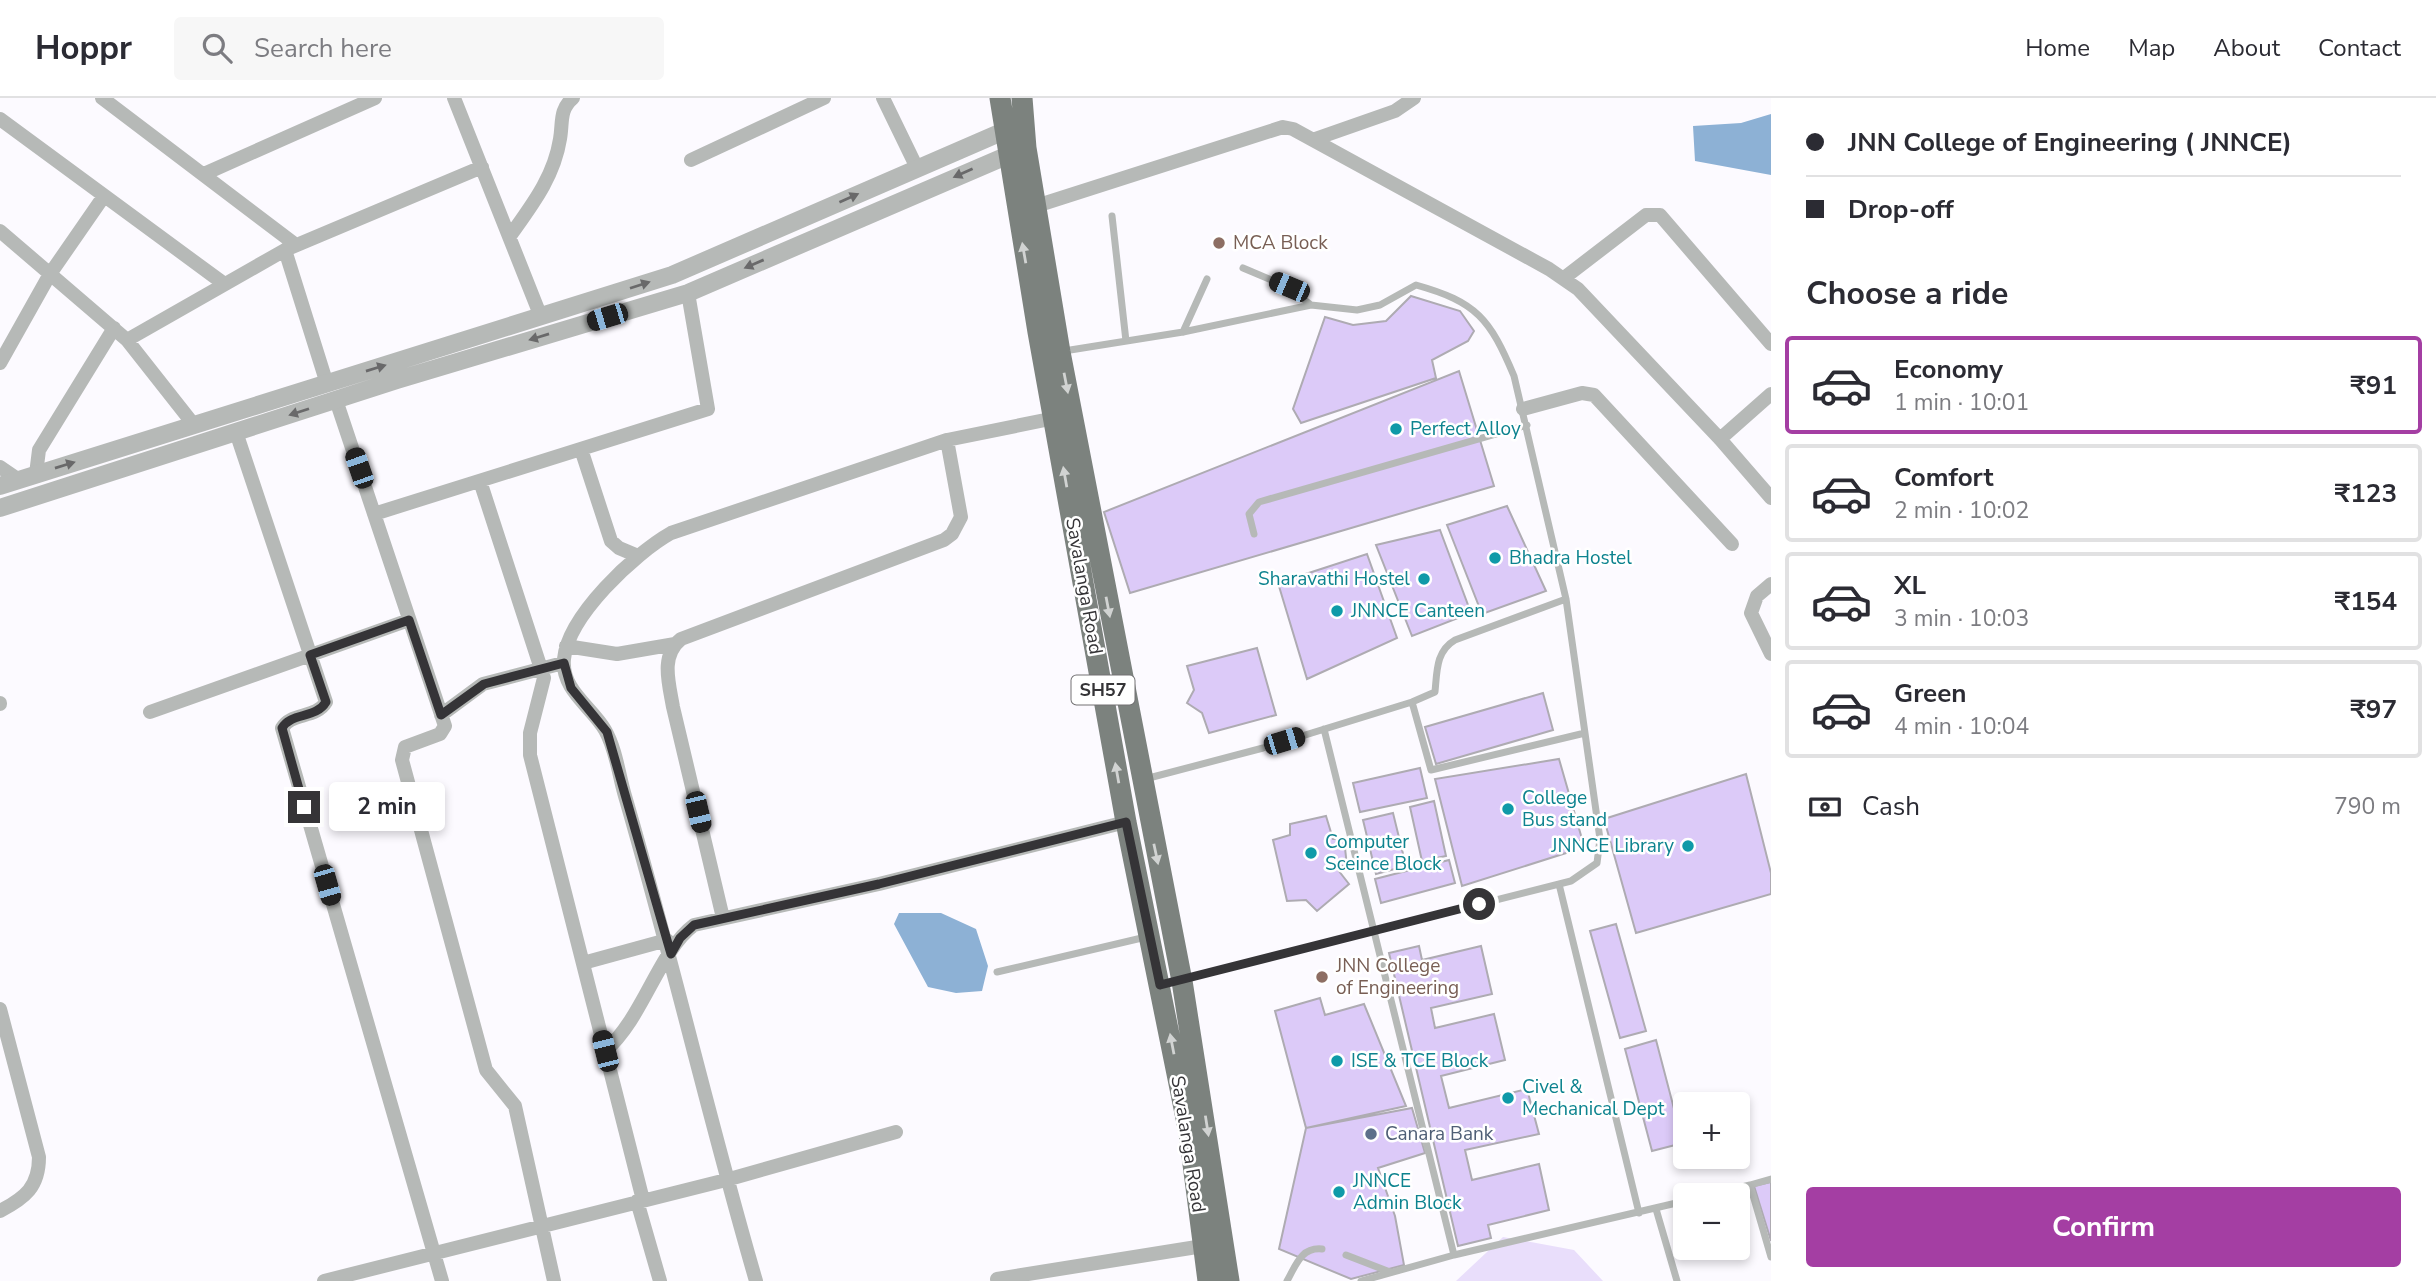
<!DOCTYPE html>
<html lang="en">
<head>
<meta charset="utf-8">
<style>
  :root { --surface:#fff; --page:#f7f7f7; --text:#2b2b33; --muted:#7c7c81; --line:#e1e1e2; --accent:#a43ea3 }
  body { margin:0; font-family:"Nunito Sans",sans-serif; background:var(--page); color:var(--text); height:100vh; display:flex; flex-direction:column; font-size:26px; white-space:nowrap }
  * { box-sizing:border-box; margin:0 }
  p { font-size:23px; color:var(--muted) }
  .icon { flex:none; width:38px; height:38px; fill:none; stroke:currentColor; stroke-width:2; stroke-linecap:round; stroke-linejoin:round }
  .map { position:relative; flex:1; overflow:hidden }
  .drawer { display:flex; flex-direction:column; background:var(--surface); width:665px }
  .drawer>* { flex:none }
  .hud { display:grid; align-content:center; height:154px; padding:0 35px; background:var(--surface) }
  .fabs { position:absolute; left:1673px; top:994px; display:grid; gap:14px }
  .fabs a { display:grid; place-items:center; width:77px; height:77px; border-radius:7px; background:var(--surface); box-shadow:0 4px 10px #0003; font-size:35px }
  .end { position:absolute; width:32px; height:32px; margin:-16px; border:9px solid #353437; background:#fff; box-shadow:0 0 0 4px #fff }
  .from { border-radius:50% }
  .bubble { position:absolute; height:49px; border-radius:7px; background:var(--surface); box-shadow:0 4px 10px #0003; font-size:23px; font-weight:700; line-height:49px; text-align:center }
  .car { position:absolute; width:21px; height:42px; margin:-21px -10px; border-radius:9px; box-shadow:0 0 5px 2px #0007; background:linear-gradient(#222 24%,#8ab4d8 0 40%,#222 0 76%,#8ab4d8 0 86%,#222 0) }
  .hud b { display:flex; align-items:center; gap:24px; height:66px; font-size:26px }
  .hud b+b { border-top:2px solid var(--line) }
  .hud i { width:18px; height:18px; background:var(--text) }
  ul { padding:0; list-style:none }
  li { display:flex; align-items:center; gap:21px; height:98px; margin:0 14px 10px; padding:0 21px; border:4px solid var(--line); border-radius:7px }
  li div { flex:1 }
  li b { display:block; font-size:26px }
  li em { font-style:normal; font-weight:700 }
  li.selected { border-color:var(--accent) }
  li>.icon { width:63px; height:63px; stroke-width:1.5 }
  h2 { padding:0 35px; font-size:32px; line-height:84px }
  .pay { display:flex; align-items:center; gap:18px; height:77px; padding:0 35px; font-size:26px }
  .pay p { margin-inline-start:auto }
  .button { display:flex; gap:14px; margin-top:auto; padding:14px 35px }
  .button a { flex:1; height:80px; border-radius:7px; background:var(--accent); color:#fff; font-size:28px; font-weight:700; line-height:80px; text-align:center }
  header { display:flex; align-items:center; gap:42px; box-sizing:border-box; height:98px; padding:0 35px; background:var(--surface); border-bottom:2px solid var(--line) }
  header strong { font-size:33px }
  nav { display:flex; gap:38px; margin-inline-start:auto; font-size:24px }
  .search { width:490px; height:63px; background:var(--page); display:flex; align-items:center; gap:18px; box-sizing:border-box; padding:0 24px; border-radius:7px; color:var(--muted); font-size:26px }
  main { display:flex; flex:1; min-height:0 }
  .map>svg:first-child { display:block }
  .green { fill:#e9defb }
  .water { fill:#8db1d5 }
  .building { fill:#dccaf8; stroke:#aeabb2; stroke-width:2 }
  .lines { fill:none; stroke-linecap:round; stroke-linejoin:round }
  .service { stroke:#b6b9b7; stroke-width:7 }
  .minor { stroke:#b6b9b7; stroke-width:14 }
  .tertiary { stroke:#b6b9b7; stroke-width:18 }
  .primary { stroke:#7c827e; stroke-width:21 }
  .oneway { fill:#69696a }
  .oneway2 { fill:#d1d3d2 }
  .route { stroke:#353437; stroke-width:9 }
  .education-dot { fill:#8d6e63; stroke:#fff; stroke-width:2.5 }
  .culture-dot { fill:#0f9aa8; stroke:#fff; stroke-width:2.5 }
  .service-dot { fill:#5c6f8a; stroke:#fff; stroke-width:2.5 }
  .labels { text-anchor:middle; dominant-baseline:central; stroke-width:5; stroke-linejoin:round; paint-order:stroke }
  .shield { fill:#fff; stroke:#727173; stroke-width:2 }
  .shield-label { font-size:18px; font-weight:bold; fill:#353437 }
  .education-label { font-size:19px; fill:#785e54; stroke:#fff; text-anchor:start }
  .culture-label { font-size:19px; fill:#0d838f; stroke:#fff; text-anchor:start }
  .street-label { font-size:19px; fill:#353437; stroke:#fff }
  .service-label { font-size:19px; fill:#4e5e75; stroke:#fff; text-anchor:start }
</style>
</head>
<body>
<header>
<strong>Hoppr</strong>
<div class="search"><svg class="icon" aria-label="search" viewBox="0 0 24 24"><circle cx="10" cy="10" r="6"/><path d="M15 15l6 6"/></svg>Search here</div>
<nav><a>Home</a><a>Map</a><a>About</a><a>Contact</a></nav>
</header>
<main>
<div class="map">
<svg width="1771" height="1183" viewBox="0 0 1771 1183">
  <rect width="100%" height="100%" fill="#fcfaff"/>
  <path class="green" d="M 1503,1139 L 1574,1152 L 1603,1183 L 1456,1183 Z"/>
  <path class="water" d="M 1771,16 L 1771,77 L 1695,63 L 1693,28 L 1741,25 Z
    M 899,815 L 941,815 L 976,831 L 988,868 L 982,893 L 956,895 L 928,889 L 894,826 Z"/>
  <path class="building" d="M 1411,198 L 1460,213 L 1474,233 L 1468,243 L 1432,262 L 1436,280 L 1301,325 L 1293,311 L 1325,219 L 1353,227 L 1386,223 Z
    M 1459,273 L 1494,388 L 1130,495 L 1104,414 Z
    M 1507,408 L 1546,493 L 1482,516 L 1447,427 Z
    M 1440,432 L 1471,515 L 1412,538 L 1376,447 Z
    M 1367,456 L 1397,540 L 1307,581 L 1278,485 Z
    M 1257,550 L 1276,617 L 1209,635 L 1202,615 L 1187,605 L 1194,592 L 1187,568 Z
    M 1543,595 L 1553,632 L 1436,666 L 1425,629 Z
    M 1559,661 L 1582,741 L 1566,755 L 1462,788 L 1435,681 Z
    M 1420,670 L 1427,700 L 1360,714 L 1353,685 Z
    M 1746,676 L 1771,775 L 1771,796 L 1636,835 L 1604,721 Z
    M 1434,703 L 1446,758 L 1422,763 L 1410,709 Z
    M 1393,715 L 1406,768 L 1376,776 L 1363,722 Z
    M 1326,718 L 1333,741 L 1344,741 L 1347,768 L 1335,768 L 1349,786 L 1317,813 L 1306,802 L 1287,803 L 1273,742 L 1290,737 L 1290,726 Z
    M 1449,762 L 1455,785 L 1381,805 L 1375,781 Z
    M 1616,826 L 1646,933 L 1620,940 L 1590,833 Z
    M 1419,848 L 1422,862 L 1481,848 L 1492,896 L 1431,910 L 1435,930 L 1494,916 L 1505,962 L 1441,978 L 1449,1010 L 1527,991 L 1539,1036 L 1465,1052 L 1472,1082 L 1539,1066 L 1549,1112 L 1488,1127 L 1491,1140 L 1458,1148 L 1389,855 Z
    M 1320,900 L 1325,917 L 1364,906 L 1406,1008 L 1306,1030 L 1275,913 Z
    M 1656,942 L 1683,1045 L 1652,1053 L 1625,951 Z
    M 1412,1010 L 1425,1055 L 1378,1070 L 1395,1118 L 1404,1167 L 1351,1181 L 1279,1151 L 1306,1030 Z
    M 1771,1084 L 1771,1143 L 1754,1088 Z"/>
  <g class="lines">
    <path class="service" d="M 1112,118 L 1126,243
      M 1243,170 L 1288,189 L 1311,207
      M 1183,234 L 1207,181
      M 1064,253 L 1183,234 L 1311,207 L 1357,212 L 1380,207 L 1416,187 C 1477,204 1490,221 1514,278 L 1566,501
      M 1254,436 L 1249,416 L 1259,404 L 1527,327
      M 1412,604 L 1431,672 L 1585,635
      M 1324,631 L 1454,1157 L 1361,1183
      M 1145,681 L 1263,650 L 1412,604 L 1435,594 C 1437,573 1436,553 1455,542 L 1566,501 L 1600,741 L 1597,765 L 1571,783 L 1160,887
      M 1559,786 L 1639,1115
      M 997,874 L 1146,839
      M 1750,1087 L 1771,1081
      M 1709,1097 L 1750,1087 L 1771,1159
      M 1656,1111 L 1677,1183
      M 1346,1157 L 1390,1174
      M 1454,1157 L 1685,1103
      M 1287,1183 C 1296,1167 1301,1149 1322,1151"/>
    <path class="minor" d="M 102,0 L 296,147
      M 454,0 L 541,219
      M 883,0 L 917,70
      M 0,21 L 223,185
      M 1315,41 L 1395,13 L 1414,0
      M 691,62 L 824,0
      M 204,76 L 375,0
      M 1036,108 L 1283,29 L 1293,31 L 1549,171 L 1578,191 L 1720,341 L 1771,400
      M 0,133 L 127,242 L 194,327
      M 510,138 C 532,107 554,79 560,41 C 563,24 559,12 573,0
      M 285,152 L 327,286
      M 1564,180 L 1646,117 L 1660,117 L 1771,246
      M 127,242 L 285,152 L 482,69
      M 0,265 L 50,176 L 104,98
      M 336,302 L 445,628 L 440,636 L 405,649 L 402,662 L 486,972 L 515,1008 L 554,1183
      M 1523,311 L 1582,295 L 1594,297 L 1732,446
      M 236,334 L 326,604 C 316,621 291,614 282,630 L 442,1183
      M 1720,341 L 1771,296
      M 581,351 L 611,443 L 619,450 L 638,458
      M 0,369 L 19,382
      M 36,376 L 39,352 L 114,230
      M 480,383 L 544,580 L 530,635 L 530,657 L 643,1102
      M 374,416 L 708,311 L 688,195
      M 1771,486 L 1757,498 L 1751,515 L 1771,556
      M 566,548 L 617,556 L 675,546
      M 0,605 L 0,606
      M 150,614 L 409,522
      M 441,617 L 483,586 L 563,565
      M 723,820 L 673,609 C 669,585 660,558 681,541 L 944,442 L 952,436 L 961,419 L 947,342
      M 583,865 L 667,842
      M 0,911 L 39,1059 C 39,1089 25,1100 0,1113
      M 605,953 C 644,919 658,854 694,827 L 879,786 L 1126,724
      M 637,1103 L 660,1183
      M 997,1181 L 1203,1148
      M 324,1183 L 726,1082 L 896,1034
      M 756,1183 C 709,1022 672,859 625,698 C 619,678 616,651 605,632 C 592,609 561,592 564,561 C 568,518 634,456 671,435 L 947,342 L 1055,320"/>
    <path class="tertiary" d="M 0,388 L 672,177 L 1018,27
      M 0,410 L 397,282 L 688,195 L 1020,52"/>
    <path class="primary" d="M 1000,0 L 1038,234 L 1126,724 L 1189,1035 L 1208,1183
      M 1022,0 L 1026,50 L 1060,254 L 1182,883 L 1229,1183"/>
  </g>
  <defs><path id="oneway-solid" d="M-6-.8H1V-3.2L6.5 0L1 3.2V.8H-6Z" transform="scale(1.75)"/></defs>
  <g class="oneway">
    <use href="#oneway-solid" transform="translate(963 75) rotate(156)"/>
    <use href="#oneway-solid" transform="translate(849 100) rotate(-24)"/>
    <use href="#oneway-solid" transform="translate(754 166) rotate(157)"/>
    <use href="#oneway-solid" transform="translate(640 187) rotate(-18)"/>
    <use href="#oneway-solid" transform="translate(539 239) rotate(163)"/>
    <use href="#oneway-solid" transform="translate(376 270) rotate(-17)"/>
    <use href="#oneway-solid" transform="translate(299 314) rotate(162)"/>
    <use href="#oneway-solid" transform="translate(65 367) rotate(-17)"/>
  </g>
  <g class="oneway2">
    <use href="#oneway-solid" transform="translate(1024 155) rotate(-100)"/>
    <use href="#oneway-solid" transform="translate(1066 285) rotate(79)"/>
    <use href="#oneway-solid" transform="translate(1065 379) rotate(-100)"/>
    <use href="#oneway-solid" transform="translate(1108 509) rotate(79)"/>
    <use href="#oneway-solid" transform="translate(1117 675) rotate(-100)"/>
    <use href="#oneway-solid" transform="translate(1156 756) rotate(78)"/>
    <use href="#oneway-solid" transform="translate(1172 946) rotate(-101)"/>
    <use href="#oneway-solid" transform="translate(1207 1028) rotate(81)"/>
  </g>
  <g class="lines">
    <path class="route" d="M 304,709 L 282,630 C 291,614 316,621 326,604 L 310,557 L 409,522 L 441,617 L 484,586 L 564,565 L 571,590 L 607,634 L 671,856 L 680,840 L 694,827 L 879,786 L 1126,724 L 1160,887 L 1479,806"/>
  </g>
  <g class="education-dot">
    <circle cx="1219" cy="145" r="7"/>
    <circle cx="1322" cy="879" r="7"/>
  </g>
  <g class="culture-dot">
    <circle cx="1396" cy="331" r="7"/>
    <circle cx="1495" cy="460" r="7"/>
    <circle cx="1424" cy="481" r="7"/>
    <circle cx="1337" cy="513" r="7"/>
    <circle cx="1508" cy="711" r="7"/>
    <circle cx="1688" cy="748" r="7"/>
    <circle cx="1311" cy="755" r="7"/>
    <circle cx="1337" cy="963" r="7"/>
    <circle cx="1508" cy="1000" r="7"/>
    <circle cx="1339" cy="1094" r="7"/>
  </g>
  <circle class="service-dot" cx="1371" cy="1036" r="7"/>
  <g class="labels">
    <rect class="shield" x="1071.5" y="577.5" width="63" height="29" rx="5"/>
    <g class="shield-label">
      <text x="1103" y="592">SH57</text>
    </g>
    <g class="education-label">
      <text x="1233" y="145">MCA Block</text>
      <text x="1336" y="868">JNN College<tspan x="1336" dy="22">of Engineering</tspan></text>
    </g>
    <g class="culture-label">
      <text x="1410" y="331">Perfect Alloy</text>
      <text x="1509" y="460">Bhadra Hostel</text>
      <text x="1410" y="481" text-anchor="end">Sharavathi Hostel</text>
      <text x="1351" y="513">JNNCE Canteen</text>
      <text x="1522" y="700">College<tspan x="1522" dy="22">Bus stand</tspan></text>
      <text x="1325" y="744">Computer<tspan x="1325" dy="22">Sceince Block</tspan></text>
      <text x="1674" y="748" text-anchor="end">JNNCE Library</text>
      <text x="1351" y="963">ISE &amp; TCE Block</text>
      <text x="1522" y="989">Civel &amp;<tspan x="1522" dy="22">Mechanical Dept</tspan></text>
      <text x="1353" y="1083">JNNCE<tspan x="1353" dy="22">Admin Block</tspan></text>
    </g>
    <g class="street-label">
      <text transform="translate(1084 488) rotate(80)">Savalanga Road</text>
      <text transform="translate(1188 1046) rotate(81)">Savalanga Road</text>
    </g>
    <g class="service-label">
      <text x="1385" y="1036">Canara Bank</text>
    </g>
  </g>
</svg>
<div class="fabs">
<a>+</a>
<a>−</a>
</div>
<i class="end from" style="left:1479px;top:806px"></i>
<i class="end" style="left:304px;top:709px"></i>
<div class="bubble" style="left:329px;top:684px;width:116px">2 min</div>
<i class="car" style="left:1289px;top:189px;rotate:293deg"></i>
<i class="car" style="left:607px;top:219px;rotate:253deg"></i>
<i class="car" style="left:359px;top:370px;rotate:341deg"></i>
<i class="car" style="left:1284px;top:643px;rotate:73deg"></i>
<i class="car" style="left:698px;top:714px;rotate:167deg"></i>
<i class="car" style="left:327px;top:787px;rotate:164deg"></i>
<i class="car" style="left:605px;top:953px;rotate:346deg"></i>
</div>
<section class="drawer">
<div class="hud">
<b><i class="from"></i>JNN College of Engineering ( JNNCE)</b>
<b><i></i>Drop-off</b>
</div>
<h2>Choose a ride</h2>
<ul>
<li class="selected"><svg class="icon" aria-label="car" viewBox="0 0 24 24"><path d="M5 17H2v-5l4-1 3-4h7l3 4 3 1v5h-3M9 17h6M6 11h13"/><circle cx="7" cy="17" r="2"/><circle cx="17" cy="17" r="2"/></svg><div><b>Economy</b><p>1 min · 10:01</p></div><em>₹91</em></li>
<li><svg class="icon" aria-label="car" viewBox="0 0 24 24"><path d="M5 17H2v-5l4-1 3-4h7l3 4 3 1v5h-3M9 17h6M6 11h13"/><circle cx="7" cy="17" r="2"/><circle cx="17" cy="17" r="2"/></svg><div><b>Comfort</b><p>2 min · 10:02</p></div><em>₹123</em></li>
<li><svg class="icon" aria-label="car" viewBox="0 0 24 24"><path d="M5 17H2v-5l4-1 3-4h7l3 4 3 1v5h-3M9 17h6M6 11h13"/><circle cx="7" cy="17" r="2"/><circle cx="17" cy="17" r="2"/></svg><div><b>XL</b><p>3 min · 10:03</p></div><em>₹154</em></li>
<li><svg class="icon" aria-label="car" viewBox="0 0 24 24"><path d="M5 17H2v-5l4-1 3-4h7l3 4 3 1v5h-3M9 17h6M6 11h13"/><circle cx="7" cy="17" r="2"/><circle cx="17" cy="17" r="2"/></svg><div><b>Green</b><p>4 min · 10:04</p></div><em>₹97</em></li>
</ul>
<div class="pay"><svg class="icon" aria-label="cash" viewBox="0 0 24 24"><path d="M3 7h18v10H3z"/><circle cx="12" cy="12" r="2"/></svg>Cash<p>790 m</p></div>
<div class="button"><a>Confirm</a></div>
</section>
</main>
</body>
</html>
